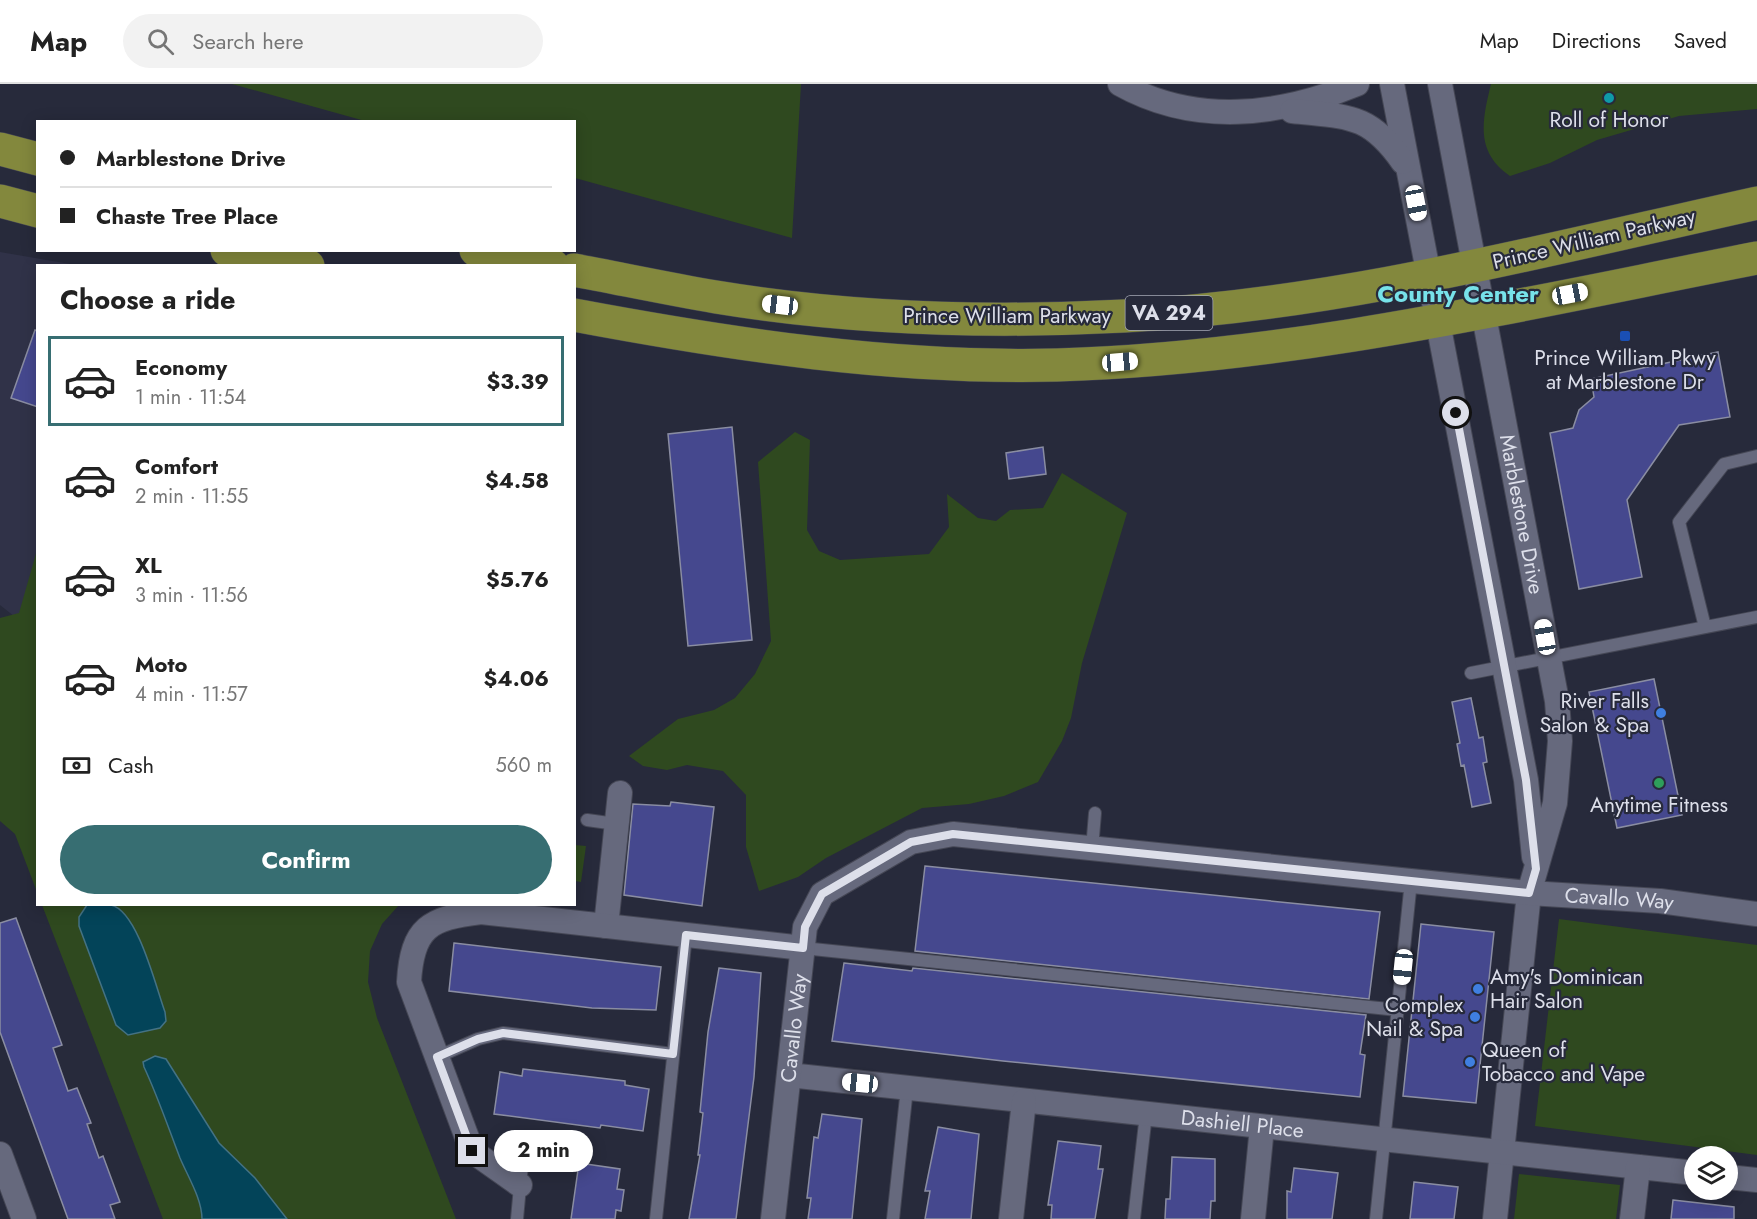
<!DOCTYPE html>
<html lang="en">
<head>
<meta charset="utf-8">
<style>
  :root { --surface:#fff; --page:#f2f2f2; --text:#222; --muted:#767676; --line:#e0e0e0; --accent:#376e72 }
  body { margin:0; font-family:Jost,sans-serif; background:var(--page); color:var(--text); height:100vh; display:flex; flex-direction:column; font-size:22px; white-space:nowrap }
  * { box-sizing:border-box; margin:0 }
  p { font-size:20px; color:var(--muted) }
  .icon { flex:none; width:33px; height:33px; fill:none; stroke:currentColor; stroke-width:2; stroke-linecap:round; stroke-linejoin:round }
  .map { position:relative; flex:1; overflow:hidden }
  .details { position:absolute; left:36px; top:180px; width:540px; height:642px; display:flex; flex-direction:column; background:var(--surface); border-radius:0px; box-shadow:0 3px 15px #0003 }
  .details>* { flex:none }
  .banner { position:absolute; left:36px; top:36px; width:540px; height:132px; border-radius:0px; box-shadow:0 3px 15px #0003; display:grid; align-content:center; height:132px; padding:0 24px; background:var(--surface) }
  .controls { position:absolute; left:1684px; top:1062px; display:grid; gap:12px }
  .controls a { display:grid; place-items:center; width:54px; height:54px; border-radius:50%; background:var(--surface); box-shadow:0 3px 15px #0003; font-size:30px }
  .end { position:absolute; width:27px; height:27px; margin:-14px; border:8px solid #dddfea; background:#111; box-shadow:0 0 0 3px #111 }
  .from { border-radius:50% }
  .bubble { position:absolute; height:42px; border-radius:21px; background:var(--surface); box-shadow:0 3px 15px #0003; font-size:20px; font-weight:700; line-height:42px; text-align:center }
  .car { position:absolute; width:18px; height:36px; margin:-18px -9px; border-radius:8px; box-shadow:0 0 4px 2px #0007; background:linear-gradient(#fff 24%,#345 0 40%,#fff 0 76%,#345 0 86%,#fff 0) }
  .banner b { display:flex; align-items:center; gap:21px; height:57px; font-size:22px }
  .banner b+b { border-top:2px solid var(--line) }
  .banner i { width:15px; height:15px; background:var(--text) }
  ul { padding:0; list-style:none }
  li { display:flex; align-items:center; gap:18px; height:90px; margin:0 12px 9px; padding:0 12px; border:3px solid transparent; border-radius:0px }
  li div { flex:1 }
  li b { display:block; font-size:22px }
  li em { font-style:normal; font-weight:700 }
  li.current { border-color:var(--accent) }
  li>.icon { width:54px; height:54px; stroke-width:1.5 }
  h2 { padding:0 24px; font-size:27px; line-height:72px }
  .pay { display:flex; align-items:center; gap:15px; height:66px; padding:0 24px; font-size:22px }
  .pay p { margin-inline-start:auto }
  .action { display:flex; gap:12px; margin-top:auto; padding:12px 24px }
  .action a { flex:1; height:69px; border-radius:36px; background:var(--accent); color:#fff; font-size:24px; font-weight:700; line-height:69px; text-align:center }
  header { display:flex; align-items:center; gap:36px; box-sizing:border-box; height:84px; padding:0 30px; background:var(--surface); border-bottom:2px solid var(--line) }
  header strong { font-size:28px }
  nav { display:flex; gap:33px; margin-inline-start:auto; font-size:21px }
  .search { width:420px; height:54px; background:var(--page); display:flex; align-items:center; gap:15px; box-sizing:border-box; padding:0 21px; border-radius:33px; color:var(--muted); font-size:22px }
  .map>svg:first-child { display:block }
  .built { fill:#303248 }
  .green { fill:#2f491f }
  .water { fill:#034459; stroke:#447284; stroke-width:1.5 }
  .building { fill:#45488e; stroke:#8a8da2; stroke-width:1.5 }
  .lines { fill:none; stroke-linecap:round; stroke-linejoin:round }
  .service-casing { stroke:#454755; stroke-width:14 }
  .minor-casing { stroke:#454755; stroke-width:26 }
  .trunk-casing { stroke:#454755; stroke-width:34 }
  .service { stroke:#66697d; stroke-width:12 }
  .minor { stroke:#66697d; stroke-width:24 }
  .trunk { stroke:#83883d; stroke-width:33 }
  .route { stroke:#dddfea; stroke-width:8 }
  .culture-dot { fill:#0f9aa8; stroke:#272a3b; stroke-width:2 }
  .transit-dot { fill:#1a4fb4; stroke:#272a3b; stroke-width:2 }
  .shop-dot { fill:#3f7fe0; stroke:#272a3b; stroke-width:2 }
  .leisure-dot { fill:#2e9e5b; stroke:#272a3b; stroke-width:2 }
  .labels { text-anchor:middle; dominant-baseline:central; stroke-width:4.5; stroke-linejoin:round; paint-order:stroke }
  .shield { fill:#272a3b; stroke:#a6a9b6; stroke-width:1.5 }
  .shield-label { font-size:20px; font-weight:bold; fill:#dddfea }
  .poi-label { font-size:21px; fill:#dddfea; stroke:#272a3b }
  .street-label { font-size:21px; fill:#dddfea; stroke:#272a3b }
  .quarter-label { font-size:24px; font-weight:bold; fill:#77e2ea; stroke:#272a3b }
</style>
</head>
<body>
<header>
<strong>Map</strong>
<div class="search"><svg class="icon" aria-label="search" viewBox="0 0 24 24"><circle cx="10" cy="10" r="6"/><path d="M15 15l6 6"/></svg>Search here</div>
<nav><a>Map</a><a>Directions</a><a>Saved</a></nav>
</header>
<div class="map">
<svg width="1757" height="1135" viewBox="0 0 1757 1135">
  <rect width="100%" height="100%" fill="#272a3b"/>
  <path class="built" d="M 0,168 L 76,181 L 38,182 L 38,502 L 24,540 L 0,521 Z"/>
  <path class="green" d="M 232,0 L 801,0 L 792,154 L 575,94 L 574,38 L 365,37 Z
    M 1491,0 L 1757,0 L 1757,25 L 1679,32 L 1597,56 L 1550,79 L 1510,92 C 1475,68 1482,37 1491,0 Z
    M 795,348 L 810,356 L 807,446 L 819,467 L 840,476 L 929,470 L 949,443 L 947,410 L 978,434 L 996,437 L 1010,426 L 1043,424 L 1062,389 L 1127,429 L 1082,579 L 1071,634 L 1062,657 L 1038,698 L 1004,712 L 969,720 L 922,724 L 826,774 L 798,793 L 759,807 L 746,763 L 746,711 L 723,687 L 687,681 L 667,686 L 643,682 L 629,672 L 678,635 L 714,626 L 735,614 L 755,590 L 771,557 L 758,378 Z
    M 37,466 L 38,808 L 37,808 L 15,750 L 0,737 L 0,534 L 19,529 Z
    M 575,761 L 586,762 L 581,798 L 575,797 Z
    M 42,821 L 399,821 L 382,840 L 370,867 L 368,898 L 377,934 L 456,1135 L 163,1135 Z
    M 1559,835 L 1757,861 L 1757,1071 L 1535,1042 Z
    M 1519,1090 L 1620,1101 L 1616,1135 L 1514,1135 Z"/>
  <path class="water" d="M 87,821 C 94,820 104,819 111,821 C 138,827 156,904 165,928 L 166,937 L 160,944 L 128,951 L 116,941 L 79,842 L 79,833 Z
    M 155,972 L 166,975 L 219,1059 L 255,1094 L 287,1135 L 202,1135 C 202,1115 188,1093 180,1074 C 168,1043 158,1013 144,983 L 143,978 Z"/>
  <path class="building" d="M 35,246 L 38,247 L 38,323 L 11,314 Z
    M 1718,268 L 1730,333 L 1679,341 L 1627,416 L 1642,493 L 1579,505 L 1550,349 L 1573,344 L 1579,326 L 1594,313 L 1591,295 Z
    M 732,343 L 752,556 L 688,562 L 668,350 Z
    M 1043,363 L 1046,390 L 1009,395 L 1006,369 Z
    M 1654,595 L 1682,731 L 1617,744 L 1589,608 Z
    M 1471,614 L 1479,654 L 1483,653 L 1487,678 L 1483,679 L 1491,719 L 1472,723 L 1464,681 L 1461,682 L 1457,660 L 1460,659 L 1452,618 Z
    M 671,718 L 714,723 L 702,822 L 624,811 L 633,720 L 670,722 Z
    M 925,782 L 1380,828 L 1369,915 L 915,867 Z
    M 16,834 L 62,961 L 53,964 L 68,1007 L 77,1004 L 91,1039 L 87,1040 L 99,1074 L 103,1072 L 120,1118 L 110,1121 L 115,1135 L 68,1135 L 0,948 L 0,839 Z
    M 1421,840 L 1494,848 L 1476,1019 L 1403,1012 Z
    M 454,859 L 661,883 L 656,926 L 592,924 L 449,907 Z
    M 844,879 L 912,887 L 913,884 L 1366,931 L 1360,970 L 1365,971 L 1360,1013 L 1003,977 L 832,957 Z
    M 719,884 L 761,889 L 754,993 L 736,1135 L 689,1135 L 700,1071 L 698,1071 L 703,1029 L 700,1028 L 708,948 Z
    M 523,985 L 625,997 L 625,1001 L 649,1005 L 643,1047 L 601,1041 L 600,1044 L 494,1030 L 500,988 L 522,992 Z
    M 822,1030 L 862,1035 L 852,1135 L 808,1135 L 811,1114 L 807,1114 L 814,1053 L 818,1054 Z
    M 938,1043 L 979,1050 L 971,1135 L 925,1135 L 930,1107 L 925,1107 Z
    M 1058,1057 L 1101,1062 L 1098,1085 L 1103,1085 L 1095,1135 L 1051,1135 L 1052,1121 L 1048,1121 Z
    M 1172,1073 L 1215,1075 L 1215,1117 L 1211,1117 L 1210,1135 L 1165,1135 L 1166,1115 L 1170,1115 Z
    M 579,1079 L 620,1085 L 617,1105 L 624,1106 L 621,1127 L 616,1126 L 615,1135 L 571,1135 Z
    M 1294,1084 L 1338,1089 L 1332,1135 L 1287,1135 L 1287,1107 L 1291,1108 Z
    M 1414,1098 L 1458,1103 L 1454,1135 L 1410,1135 Z
    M 1673,1116 L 1734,1123 L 1734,1135 L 1671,1135 Z"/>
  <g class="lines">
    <defs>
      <path id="service" d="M 1705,543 L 1679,438 L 1724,380 L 1757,372
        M 1471,589 L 1757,533
        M 587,736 L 616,740
        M 1092,765 L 1095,729
        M 803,864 L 1398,926
        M 437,973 L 478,955 L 503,949 L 673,970
        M 517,1135 L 524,1059
        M 656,1135 L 686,851
        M 893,1135 L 907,1004
        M 1134,1135 L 1146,1030
        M 1376,1135 L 1411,797"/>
      <g id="minor">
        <path d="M 1120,0 C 1195,42 1280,32 1357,0"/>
        <path d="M 1392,0 L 1526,696 L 1534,773"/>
        <path id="s1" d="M 1440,0 L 1557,617 L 1560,657 L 1555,719 L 1529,809 L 1495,1135"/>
        <path d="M 1292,27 C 1347,33 1369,29 1403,78"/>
        <path d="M 606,842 L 620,709"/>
        <path id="s2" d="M 789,991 L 1695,1089"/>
        <path d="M 0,1070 L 24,1135"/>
        <path d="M 1728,1093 L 1757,1096"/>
        <path d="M 520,1101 L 472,1067 L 409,898 C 412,843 430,834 481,828 L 803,864"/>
        <path id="s3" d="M 773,1135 L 805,843 L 822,810 L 911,758 L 953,750 L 1529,809 L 1660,817 L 1757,830"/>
        <path d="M 1011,1135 L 1024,1017"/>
        <path d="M 1253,1135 L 1262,1043"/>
        <path d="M 1632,1135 L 1638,1083"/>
      </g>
      <path id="trunk" d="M 0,65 L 38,75
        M 0,117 L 38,127
        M 227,166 L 308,182
        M 476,166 L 553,182
        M 574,186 C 622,195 669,205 716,213 C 850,235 989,239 1124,232 C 1339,221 1548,165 1757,119
        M 574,231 C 734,261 894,285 1057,281 C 1294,274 1526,219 1757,174"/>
    </defs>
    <use href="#service" class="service-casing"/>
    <use href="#minor" class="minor-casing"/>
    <use href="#trunk" class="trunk-casing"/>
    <use href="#service" class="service"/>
    <use href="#minor" class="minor"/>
    <use href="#trunk" class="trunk"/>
  </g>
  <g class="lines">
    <path class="route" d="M 472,1067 L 437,973 L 478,955 L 503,949 L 673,970 L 686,851 L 803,864 L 805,843 L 822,810 L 911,758 L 953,750 L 1529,809 L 1536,785 L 1526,696 L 1456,329"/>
  </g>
  <circle class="culture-dot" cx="1609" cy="14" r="6"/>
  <rect class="transit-dot" x="1619" y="246" width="12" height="12" rx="3"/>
  <g class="shop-dot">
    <circle cx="1661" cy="629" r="6"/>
    <circle cx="1478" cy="905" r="6"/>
    <circle cx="1475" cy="933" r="6"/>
    <circle cx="1470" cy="978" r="6"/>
  </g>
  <circle class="leisure-dot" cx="1659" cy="699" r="6"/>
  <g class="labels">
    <rect class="shield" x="1125.5" y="212" width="87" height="34" rx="4.5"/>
    <g class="shield-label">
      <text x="1169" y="229">VA 294</text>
    </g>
    <g class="poi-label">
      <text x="1609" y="36">Roll of Honor</text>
      <text x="1625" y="274">Prince William Pkwy<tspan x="1625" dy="24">at Marblestone Dr</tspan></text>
      <text x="1649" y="617" text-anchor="end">River Falls<tspan x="1649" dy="24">Salon &amp; Spa</tspan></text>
      <text x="1659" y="721">Anytime Fitness</text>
      <text x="1490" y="893" text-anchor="start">Amy's Dominican<tspan x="1490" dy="24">Hair Salon</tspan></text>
      <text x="1463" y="921" text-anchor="end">Complex<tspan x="1463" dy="24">Nail &amp; Spa</tspan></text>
      <text x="1482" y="966" text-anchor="start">Queen of<tspan x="1482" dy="24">Tobacco and Vape</tspan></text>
    </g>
    <g class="street-label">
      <text transform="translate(1594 155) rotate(-13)">Prince William Parkway</text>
      <text x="1007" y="232">Prince William Parkway</text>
      <text stroke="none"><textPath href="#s1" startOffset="438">Marblestone Drive</textPath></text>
      <text stroke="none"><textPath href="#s3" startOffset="1146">Cavallo Way</textPath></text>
      <text stroke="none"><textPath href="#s3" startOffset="192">Cavallo Way</textPath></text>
      <text stroke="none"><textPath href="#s2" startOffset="456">Dashiell Place</textPath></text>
    </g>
    <g class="quarter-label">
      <text x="1458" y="209">County Center</text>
    </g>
  </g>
</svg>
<div class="controls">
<a><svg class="icon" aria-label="layers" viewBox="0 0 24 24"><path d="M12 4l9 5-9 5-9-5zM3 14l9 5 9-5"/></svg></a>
</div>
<i class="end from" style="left:1456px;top:329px"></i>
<i class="end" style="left:472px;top:1067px"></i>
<div class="bubble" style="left:494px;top:1046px;width:99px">2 min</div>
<i class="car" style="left:1416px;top:119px;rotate:169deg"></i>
<i class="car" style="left:1570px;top:210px;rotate:79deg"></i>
<i class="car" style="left:780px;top:221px;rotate:277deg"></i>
<i class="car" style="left:1120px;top:278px;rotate:85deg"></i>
<i class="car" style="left:1545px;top:553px;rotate:350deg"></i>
<i class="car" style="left:1403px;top:883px;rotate:186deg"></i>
<i class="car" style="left:860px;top:999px;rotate:276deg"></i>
<div class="banner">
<b><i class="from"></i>Marblestone Drive</b>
<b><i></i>Chaste Tree Place</b>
</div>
<section class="details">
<h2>Choose a ride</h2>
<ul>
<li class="current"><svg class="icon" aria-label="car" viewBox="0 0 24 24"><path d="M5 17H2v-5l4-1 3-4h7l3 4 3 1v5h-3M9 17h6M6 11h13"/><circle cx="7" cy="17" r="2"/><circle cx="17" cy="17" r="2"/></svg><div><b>Economy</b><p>1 min · 11:54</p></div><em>$3.39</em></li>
<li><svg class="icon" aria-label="car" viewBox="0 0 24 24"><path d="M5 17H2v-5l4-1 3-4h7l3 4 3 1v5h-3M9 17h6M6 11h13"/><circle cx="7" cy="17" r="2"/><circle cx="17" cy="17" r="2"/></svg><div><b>Comfort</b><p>2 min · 11:55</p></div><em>$4.58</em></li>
<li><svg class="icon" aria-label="car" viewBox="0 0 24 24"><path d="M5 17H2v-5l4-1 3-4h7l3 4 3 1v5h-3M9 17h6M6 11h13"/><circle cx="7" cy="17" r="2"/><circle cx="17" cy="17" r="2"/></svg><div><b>XL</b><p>3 min · 11:56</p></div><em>$5.76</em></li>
<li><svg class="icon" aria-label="car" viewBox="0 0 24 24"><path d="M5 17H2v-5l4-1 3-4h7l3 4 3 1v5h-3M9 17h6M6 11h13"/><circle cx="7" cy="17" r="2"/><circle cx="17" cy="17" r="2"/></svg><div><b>Moto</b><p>4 min · 11:57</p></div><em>$4.06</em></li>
</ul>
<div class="pay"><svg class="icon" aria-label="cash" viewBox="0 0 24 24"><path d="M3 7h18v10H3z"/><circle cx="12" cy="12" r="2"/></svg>Cash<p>560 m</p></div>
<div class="action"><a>Confirm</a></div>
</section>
</div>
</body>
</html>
